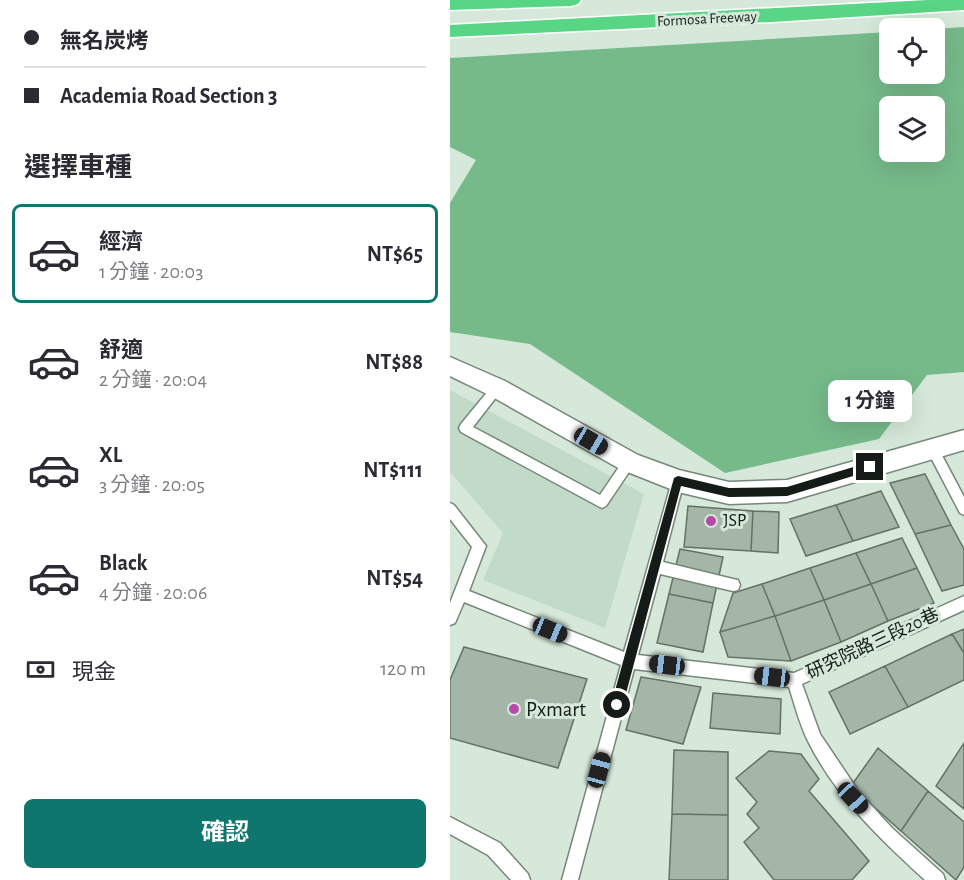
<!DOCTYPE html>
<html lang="zh-TW">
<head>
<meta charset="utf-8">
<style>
  :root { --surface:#fff; --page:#f2f2f3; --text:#2b2b33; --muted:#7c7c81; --line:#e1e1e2; --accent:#0f766e }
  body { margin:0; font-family:"Alegreya Sans","Noto Sans TC",sans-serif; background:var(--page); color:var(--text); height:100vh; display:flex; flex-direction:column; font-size:22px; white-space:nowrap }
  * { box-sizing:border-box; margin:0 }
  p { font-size:20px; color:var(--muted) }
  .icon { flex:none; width:33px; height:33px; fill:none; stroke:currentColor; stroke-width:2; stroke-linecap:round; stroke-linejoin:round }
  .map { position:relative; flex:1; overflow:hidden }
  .drawer { display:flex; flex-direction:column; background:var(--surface); width:450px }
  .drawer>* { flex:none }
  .top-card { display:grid; align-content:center; height:132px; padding:0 24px; background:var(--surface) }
  .tools { position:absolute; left:429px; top:18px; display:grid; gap:12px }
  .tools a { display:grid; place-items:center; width:66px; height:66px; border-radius:9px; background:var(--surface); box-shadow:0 6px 24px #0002; font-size:30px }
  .end { position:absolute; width:27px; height:27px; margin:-14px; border:8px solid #151c17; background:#fff; box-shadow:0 0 0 3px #fff }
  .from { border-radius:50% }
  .bubble { position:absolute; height:42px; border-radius:9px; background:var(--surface); box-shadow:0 6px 24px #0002; font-size:20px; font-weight:700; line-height:42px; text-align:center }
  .car { position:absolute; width:18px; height:36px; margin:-18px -9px; border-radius:8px; box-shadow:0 0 4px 2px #0007; background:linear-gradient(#222 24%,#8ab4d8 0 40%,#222 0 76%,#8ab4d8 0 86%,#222 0) }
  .top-card b { display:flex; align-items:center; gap:21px; height:57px; font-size:22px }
  .top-card b+b { border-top:2px solid var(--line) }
  .top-card i { width:15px; height:15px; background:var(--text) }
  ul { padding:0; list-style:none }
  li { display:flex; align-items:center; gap:18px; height:99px; margin:0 12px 9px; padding:0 12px; border:3px solid transparent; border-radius:9px }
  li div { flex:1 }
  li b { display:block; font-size:22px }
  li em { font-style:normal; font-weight:700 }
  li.active { border-color:var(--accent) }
  li>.icon { width:54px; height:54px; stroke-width:1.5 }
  h2 { padding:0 24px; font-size:27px; line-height:72px }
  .pay { display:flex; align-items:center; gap:15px; height:66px; padding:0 24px; font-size:22px }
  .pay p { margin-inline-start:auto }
  .button { display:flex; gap:12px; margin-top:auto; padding:12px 24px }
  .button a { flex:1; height:69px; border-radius:9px; background:var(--accent); color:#fff; font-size:24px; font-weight:700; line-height:69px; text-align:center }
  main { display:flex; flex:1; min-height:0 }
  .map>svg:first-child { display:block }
  .built { fill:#c2dbc8 }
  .forest { fill:#76ba8a; fill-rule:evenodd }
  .building { fill:#a4b6a8; stroke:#627366; stroke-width:1.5 }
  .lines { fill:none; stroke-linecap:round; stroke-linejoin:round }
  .service-casing { stroke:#76877a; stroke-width:3 }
  .minor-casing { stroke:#76877a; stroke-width:3 }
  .motorway-casing { stroke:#fff; stroke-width:3 }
  .service { fill:#fff; fill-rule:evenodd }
  .minor { fill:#fff; fill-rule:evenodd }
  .motorway { fill:#58d585; fill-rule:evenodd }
  .route { fill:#151c17 }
  .poi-dot { fill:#b649a9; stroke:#d5e8d9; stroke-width:2 }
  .labels { text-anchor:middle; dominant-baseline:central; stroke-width:6; stroke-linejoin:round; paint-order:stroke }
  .far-street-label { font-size:15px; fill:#151c17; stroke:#d5e8d9 }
  .poi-label { font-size:18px; fill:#151c17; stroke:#d5e8d9; text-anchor:start }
  .street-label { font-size:18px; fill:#151c17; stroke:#d5e8d9 }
  .near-poi-label { font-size:21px; fill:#151c17; stroke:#d5e8d9; text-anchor:start }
</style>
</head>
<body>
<main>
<section class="drawer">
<div class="top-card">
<b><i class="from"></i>無名炭烤</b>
<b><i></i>Academia Road Section 3</b>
</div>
<h2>選擇車種</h2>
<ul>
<li class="active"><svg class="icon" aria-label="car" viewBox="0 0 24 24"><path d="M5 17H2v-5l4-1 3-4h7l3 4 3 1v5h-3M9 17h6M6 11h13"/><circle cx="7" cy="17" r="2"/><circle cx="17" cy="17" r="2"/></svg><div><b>經濟</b><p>1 分鐘 · 20:03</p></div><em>NT$65</em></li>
<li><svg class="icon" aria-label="car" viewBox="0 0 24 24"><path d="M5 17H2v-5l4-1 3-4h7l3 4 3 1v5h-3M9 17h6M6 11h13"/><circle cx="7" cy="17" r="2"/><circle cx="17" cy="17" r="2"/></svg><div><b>舒適</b><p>2 分鐘 · 20:04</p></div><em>NT$88</em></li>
<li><svg class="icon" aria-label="car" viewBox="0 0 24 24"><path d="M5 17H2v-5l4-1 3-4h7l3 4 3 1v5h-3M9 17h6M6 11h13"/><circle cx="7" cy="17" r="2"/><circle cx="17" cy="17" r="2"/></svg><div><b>XL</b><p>3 分鐘 · 20:05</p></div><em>NT$111</em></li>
<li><svg class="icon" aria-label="car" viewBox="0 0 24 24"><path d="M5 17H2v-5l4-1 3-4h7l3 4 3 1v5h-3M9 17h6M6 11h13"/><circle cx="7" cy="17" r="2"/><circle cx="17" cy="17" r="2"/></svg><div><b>Black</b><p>4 分鐘 · 20:06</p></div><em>NT$54</em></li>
</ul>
<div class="pay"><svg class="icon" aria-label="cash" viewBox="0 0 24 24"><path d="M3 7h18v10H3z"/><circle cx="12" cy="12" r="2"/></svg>現金<p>120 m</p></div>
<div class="button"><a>確認</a></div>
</section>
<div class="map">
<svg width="514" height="880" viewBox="0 0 514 880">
  <rect width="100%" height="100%" fill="#d5e8d9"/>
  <path class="built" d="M 0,390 L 194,494 L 155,628 L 33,580 L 53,533 L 0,472 Z"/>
  <path class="forest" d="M 514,27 L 514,372 L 477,375 L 429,439 L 275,473 L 80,344 L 0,332 L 0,203 L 26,160 L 0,147 L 0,58 L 439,32 L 440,74 L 484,74 L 485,29 ZM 440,106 L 484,106 L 484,152 L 440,152 Z"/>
  <path class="building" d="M 475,474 L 501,525 L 465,534 L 440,483 Z
    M 431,491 L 449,527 L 403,541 L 386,505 Z
    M 386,505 L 403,541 L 356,556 L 340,519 Z
    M 238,506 L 303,511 L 301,551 L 234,547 Z
    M 303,511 L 329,512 L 328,553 L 301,551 Z
    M 501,525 L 514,549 L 514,585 L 492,591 L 465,534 Z
    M 452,538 L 467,568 L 421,584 L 406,553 Z
    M 230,549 L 273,557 L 263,603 L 219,594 Z
    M 406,553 L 421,584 L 374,600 L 360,568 Z
    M 360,568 L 374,600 L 325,616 L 312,584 Z
    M 467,568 L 484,603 L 438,621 L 421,584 Z
    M 312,584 L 325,616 L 270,632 L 283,593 Z
    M 421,584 L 438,621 L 391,642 L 374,600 Z
    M 219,594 L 263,603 L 253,652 L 207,643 Z
    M 374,600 L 391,642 L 341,661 L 325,616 Z
    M 325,616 L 341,661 L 278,657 L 270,632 Z
    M 514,629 L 514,653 L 502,634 Z
    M 502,634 L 514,653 L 514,680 L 458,707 L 435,666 Z
    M 14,647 L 137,679 L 108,768 L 0,738 L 0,680 Z
    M 435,666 L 458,707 L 400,734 L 379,692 Z
    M 191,677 L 251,687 L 233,744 L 176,730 Z
    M 263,693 L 331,699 L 330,734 L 260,728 Z
    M 514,743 L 514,809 L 486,786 Z
    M 428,748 L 478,791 L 451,831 L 401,786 Z
    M 224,750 L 278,752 L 278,815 L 222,814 Z
    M 319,751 L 351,754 L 369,779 L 359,791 L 419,861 L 402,880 L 324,880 L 294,842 L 309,828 L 297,814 L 307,802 L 286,778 Z
    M 478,791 L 514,822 L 514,867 L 506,880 L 451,831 Z
    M 222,814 L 278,815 L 278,880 L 219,880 Z"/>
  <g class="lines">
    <defs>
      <path id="service" d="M 47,383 L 53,388 L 51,391 L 23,427 L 150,495 L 175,458 L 179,457 L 183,458 L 185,462 L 183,466 L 156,506 L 152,508 L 148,506 L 11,432 L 9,428 L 11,424 L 43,385 Z
        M 482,443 L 486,444 L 514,497 L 514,515 L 510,513 L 476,448 L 478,444 Z
        M 228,476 L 232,477 L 234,481 L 213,562 L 283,579 L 288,580 L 290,585 L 288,590 L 283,591 L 210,574 L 188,655 L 344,673 L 514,596 L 514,610 L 352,684 L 370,734 L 409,792 L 442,828 L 493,874 L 495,880 L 475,880 C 430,839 387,798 359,743 C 350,726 345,705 339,687 L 184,669 L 128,880 L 112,880 L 171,665 L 14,602 L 5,623 L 0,625 L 0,603 L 22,547 L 0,519 L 0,503 L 4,505 L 36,546 L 19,591 L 174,652 L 222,481 L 224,477 Z
        M 0,817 L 50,843 L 78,874 L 80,880 L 61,880 L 38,855 L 0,834 Z"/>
      <path id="minor" d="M 0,357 L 55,381 L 188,455 L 229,470 L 279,482 L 337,480 L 514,430 L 514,450 L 337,502 L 279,504 L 228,492 L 170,469 L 39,395 L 0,376 Z"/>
      <path id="motorway" d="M 0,0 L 131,0 L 128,4 L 121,6 L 0,10 Z
        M 478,0 L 514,0 L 514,10 L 322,22 L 0,37 L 0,25 Z"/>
    </defs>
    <use href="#service" class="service-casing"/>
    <use href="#minor" class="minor-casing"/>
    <use href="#motorway" class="motorway-casing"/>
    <use href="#service" class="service"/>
    <use href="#minor" class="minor"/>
    <use href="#motorway" class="motorway"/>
  </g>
  <path class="route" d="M 420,462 L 423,464 L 423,470 L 337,496 L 279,497 L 231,486 L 173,705 L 167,711 L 162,709 L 161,705 L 224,478 L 228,476 L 279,488 L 337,487 Z"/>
  <g class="poi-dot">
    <circle cx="261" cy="521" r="6"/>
    <circle cx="64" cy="709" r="6"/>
  </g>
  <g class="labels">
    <g class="far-street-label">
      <text transform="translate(257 19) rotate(-3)">Formosa Freeway</text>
    </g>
    <g class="poi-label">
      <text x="273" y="521">JSP</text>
    </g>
    <g class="street-label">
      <text transform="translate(423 644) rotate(-25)">研究院路三段20巷</text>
    </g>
    <g class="near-poi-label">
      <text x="76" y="709">Pxmart</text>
    </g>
  </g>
</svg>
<div class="tools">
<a><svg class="icon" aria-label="locate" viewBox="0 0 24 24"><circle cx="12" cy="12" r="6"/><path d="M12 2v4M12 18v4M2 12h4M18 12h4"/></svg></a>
<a><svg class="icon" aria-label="layers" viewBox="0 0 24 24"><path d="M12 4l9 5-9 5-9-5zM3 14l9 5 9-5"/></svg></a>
</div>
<i class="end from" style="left:167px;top:705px"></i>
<i class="end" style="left:420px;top:467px"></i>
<div class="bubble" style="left:378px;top:380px;width:84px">1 分鐘</div>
<i class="car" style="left:141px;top:441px;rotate:120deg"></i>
<i class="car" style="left:100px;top:630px;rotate:112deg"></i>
<i class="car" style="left:217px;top:665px;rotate:277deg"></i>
<i class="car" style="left:322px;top:677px;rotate:277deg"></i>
<i class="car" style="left:149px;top:770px;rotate:15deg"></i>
<i class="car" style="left:403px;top:798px;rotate:137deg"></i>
</div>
</main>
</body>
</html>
